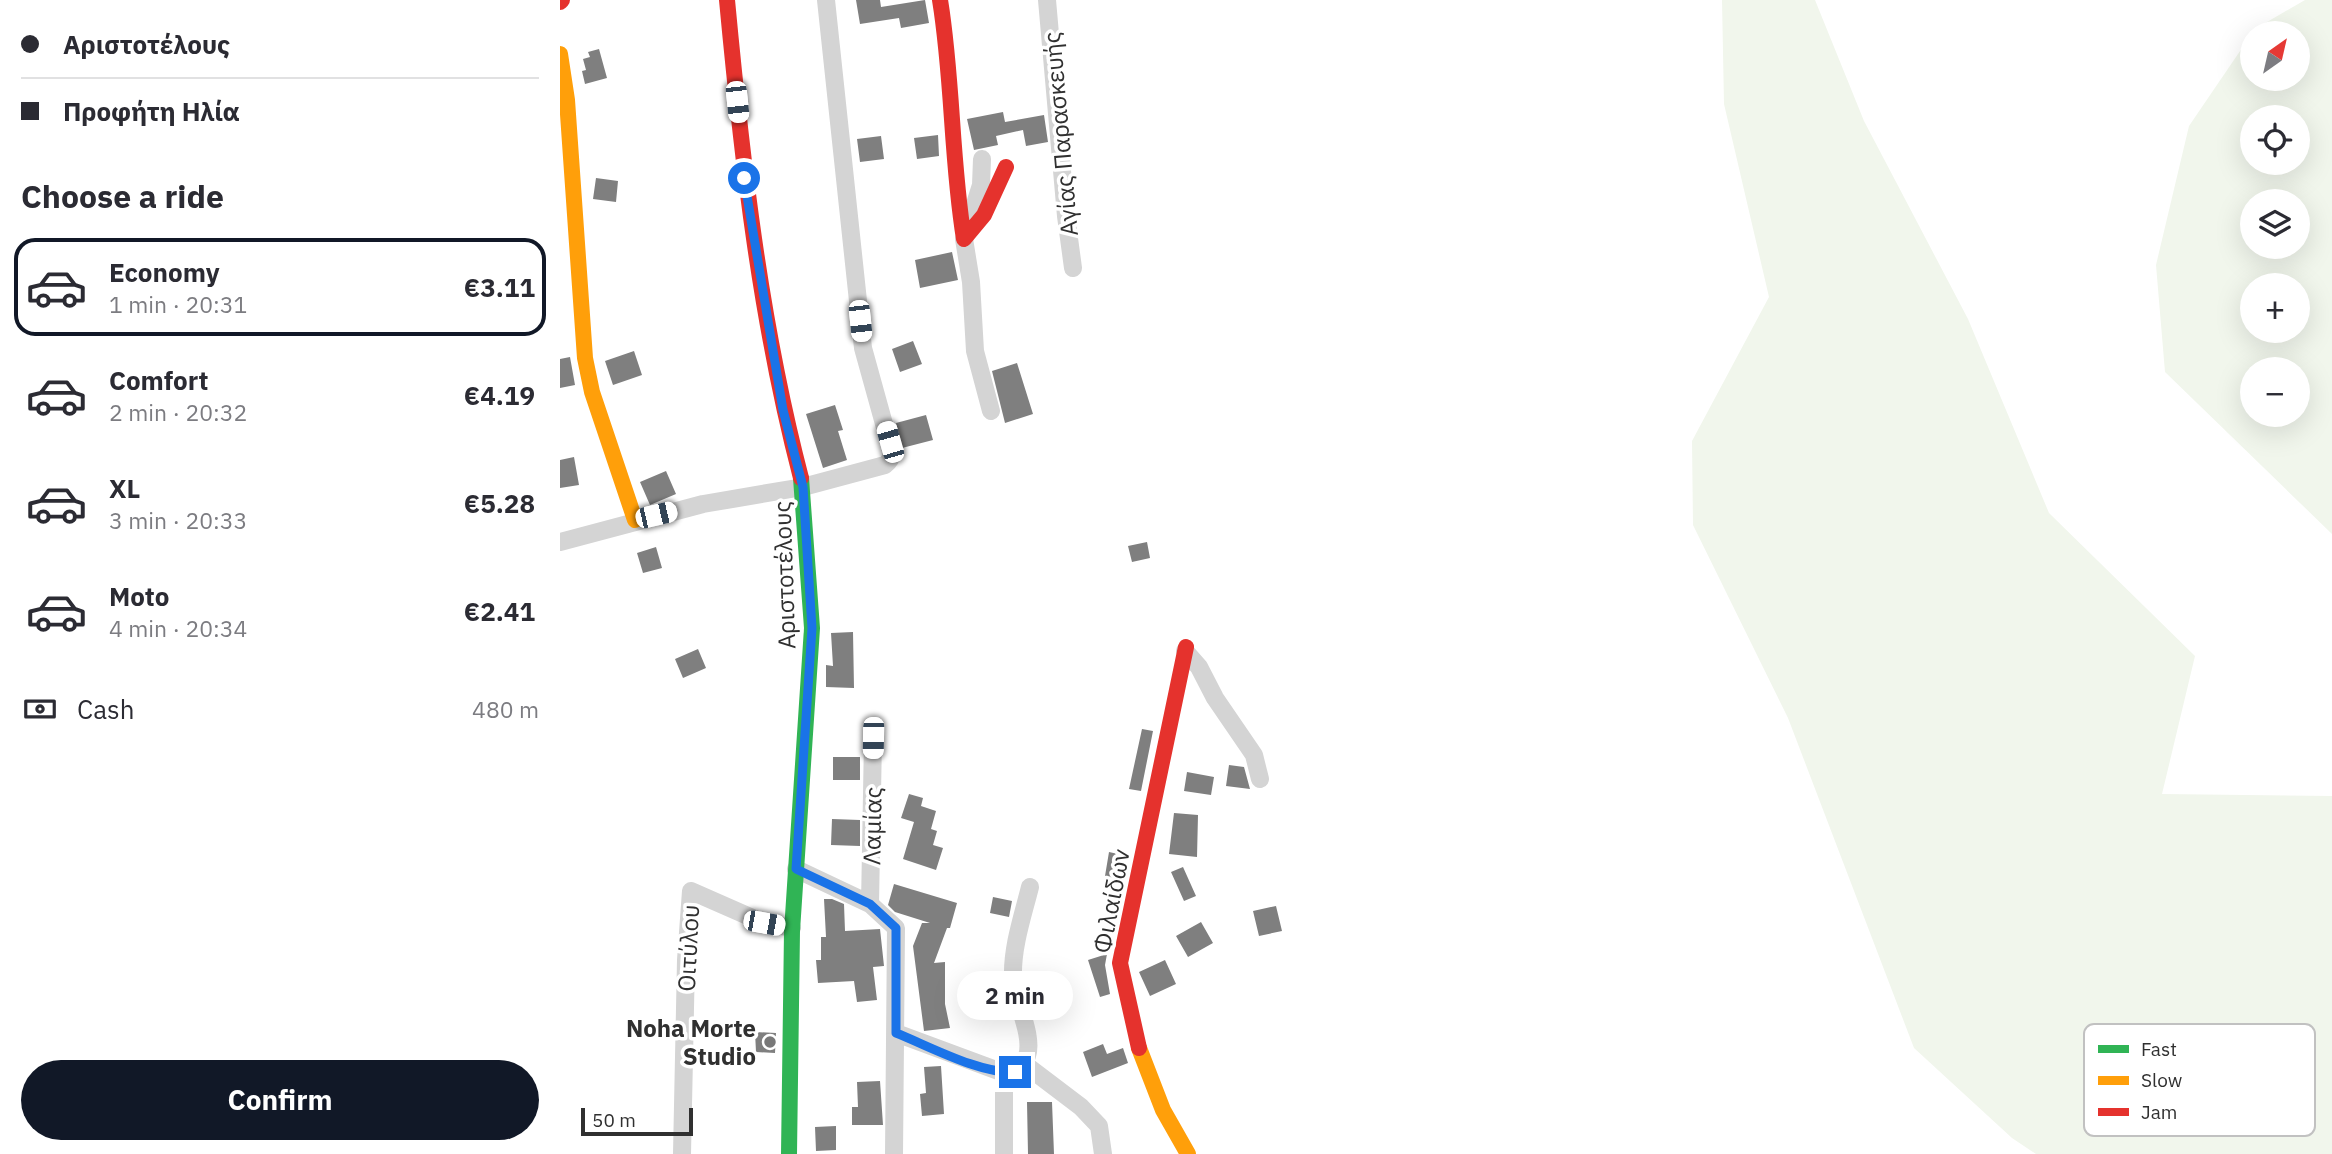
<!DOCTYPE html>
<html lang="en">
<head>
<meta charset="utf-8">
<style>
  :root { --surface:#fff; --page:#f7f7f7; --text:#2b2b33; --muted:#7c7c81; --line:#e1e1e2; --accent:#111827 }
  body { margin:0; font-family:"IBM Plex Sans",sans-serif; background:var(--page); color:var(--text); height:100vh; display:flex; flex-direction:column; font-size:26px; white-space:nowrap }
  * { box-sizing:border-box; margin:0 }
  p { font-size:23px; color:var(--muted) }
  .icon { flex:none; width:38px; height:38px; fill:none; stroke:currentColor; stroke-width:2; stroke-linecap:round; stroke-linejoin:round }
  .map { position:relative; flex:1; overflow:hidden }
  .side { display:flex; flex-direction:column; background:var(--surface); width:560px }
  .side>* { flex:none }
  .hud { display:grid; align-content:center; height:154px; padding:0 21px; background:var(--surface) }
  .needle { width:46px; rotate:34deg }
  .fabs { position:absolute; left:1680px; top:21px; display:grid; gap:14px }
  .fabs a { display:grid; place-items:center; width:70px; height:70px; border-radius:50%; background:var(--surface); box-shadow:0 7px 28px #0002; font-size:35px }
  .scale { position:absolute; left:21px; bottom:18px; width:112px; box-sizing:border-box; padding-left:7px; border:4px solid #303030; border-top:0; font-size:19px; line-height:24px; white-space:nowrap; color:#303030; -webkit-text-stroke:5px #fff; paint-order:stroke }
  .end { position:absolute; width:32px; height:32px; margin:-16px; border:9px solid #1a73e8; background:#fff; box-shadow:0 0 0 4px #fff }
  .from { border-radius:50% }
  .bubble { position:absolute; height:49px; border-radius:24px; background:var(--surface); box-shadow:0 7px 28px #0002; font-size:23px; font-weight:700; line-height:49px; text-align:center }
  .car { position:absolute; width:21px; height:42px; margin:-21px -10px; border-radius:9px; box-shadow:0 0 5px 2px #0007; background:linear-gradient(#fff 24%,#345 0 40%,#fff 0 76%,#345 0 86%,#fff 0) }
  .hud b { display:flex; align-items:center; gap:24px; height:66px; font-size:26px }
  .hud b+b { border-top:2px solid var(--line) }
  .hud i { width:18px; height:18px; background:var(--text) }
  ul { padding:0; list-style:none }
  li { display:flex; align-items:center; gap:21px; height:98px; margin:0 14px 10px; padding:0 7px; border:4px solid transparent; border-radius:21px }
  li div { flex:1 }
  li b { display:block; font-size:26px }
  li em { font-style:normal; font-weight:700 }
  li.active { border-color:var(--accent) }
  li>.icon { width:63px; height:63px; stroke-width:1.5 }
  h2 { padding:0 21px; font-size:32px; line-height:84px }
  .pay { display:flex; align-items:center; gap:18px; height:77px; padding:0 21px; font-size:26px }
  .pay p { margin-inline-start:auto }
  .button { display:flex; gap:14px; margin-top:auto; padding:14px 21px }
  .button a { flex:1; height:80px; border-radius:42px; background:var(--accent); color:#fff; font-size:28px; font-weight:700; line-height:80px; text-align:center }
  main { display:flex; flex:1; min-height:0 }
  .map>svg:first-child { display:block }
  .green { fill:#f1f6ec; fill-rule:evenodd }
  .building { fill:#7f7f7f }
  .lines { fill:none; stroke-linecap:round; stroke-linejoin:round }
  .street { stroke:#d4d4d4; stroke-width:18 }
  .fast { stroke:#30b455; stroke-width:16 }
  .slow { stroke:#ff9f0a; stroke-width:16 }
  .jam { stroke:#e5322d; stroke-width:16 }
  .route { stroke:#1a73e8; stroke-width:9 }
  .poi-dot { fill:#787878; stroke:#fff; stroke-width:2.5 }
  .labels { text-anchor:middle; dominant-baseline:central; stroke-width:7; stroke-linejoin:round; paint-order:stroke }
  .street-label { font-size:24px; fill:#303030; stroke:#fff }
  .poi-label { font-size:24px; font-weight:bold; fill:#303030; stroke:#fff; text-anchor:end }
  .key { fill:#fff; stroke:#c1c1c1; stroke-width:2 }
  .key-label { font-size:19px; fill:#303030 }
</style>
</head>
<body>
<main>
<section class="side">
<div class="hud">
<b><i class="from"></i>Αριστοτέλους</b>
<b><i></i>Προφήτη Ηλία</b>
</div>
<h2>Choose a ride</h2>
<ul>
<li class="active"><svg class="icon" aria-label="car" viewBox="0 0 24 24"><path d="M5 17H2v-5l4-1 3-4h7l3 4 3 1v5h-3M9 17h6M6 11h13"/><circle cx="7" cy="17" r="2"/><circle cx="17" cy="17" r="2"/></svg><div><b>Economy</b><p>1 min · 20:31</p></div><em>€3.11</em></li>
<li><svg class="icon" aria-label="car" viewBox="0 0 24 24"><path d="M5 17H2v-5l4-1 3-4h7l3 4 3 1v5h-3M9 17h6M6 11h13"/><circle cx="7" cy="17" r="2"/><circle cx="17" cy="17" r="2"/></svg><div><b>Comfort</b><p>2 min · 20:32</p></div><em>€4.19</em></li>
<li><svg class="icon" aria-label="car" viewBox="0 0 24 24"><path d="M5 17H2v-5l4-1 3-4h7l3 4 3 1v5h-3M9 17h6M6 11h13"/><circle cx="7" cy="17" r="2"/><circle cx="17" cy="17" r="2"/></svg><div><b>XL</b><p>3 min · 20:33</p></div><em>€5.28</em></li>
<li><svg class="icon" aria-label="car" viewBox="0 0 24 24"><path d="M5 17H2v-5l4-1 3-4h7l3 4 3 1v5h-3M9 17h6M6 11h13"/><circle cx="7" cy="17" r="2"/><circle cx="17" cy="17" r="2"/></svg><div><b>Moto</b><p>4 min · 20:34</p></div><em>€2.41</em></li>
</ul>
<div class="pay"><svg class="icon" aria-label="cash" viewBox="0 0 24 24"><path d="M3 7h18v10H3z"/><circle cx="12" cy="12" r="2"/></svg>Cash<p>480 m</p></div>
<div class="button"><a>Confirm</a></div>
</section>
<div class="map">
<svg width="1772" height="1154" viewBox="0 0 1772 1154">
  <rect width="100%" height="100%" fill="#fff"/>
  <path class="green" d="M 1162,0 L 1255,0 L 1304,121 L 1408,319 L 1489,513 L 1635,656 L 1602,794 L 1772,796 L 1772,1154 L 1476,1154 L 1452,1138 L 1354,1048 L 1228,718 L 1133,525 L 1132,441 L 1209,297 L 1164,104 Z
    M 1745,0 L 1772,0 L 1772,534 L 1605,372 L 1596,265 L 1629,126 L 1695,29 ZM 1692,33 L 1738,33 L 1738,79 L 1692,79 ZM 1692,117 L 1738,117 L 1738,163 L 1692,163 ZM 1692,201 L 1738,201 L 1738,247 L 1692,247 ZM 1692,285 L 1738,285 L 1738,331 L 1692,331 ZM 1692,369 L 1738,369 L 1738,415 L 1692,415 Z"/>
  <path class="building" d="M 296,0 L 320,0 L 321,7 L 365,0 L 369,23 L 341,28 L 339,18 L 300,24 Z
    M 39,49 L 47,78 L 25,84 L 22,71 L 26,70 L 23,59 L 30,57 L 28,52 Z
    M 443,112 L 445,122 L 484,115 L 488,142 L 466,146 L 463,130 L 436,136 L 438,145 L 414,150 L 407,119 Z
    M 378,135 L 379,156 L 357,159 L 354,138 Z
    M 321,136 L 324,159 L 300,162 L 297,139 Z
    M 36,178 L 58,181 L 56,202 L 33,199 Z
    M 392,252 L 398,280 L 360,288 L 355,260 Z
    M 353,341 L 362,364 L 340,372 L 332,349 Z
    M 74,351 L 82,375 L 53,385 L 45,361 Z
    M 10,357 L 15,385 L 0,388 L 0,359 Z
    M 457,363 L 473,414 L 445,423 L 432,371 Z
    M 275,405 L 283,430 L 278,431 L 287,460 L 263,468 L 246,414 Z
    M 366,415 L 373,440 L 342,448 L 336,423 Z
    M 14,457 L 19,485 L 0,488 L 0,460 Z
    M 106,471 L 116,494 L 90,505 L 80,482 Z
    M 587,542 L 590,558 L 572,562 L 568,546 Z
    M 96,547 L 102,568 L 83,573 L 77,553 Z
    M 293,632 L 294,688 L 266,687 L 266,665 L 273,666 L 271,633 Z
    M 138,649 L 146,668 L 123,678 L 115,659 Z
    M 582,729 L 593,731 L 581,791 L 569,789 Z
    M 273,757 L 300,757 L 300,780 L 273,780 Z
    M 669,765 L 684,767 L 690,789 L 666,786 Z
    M 627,772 L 654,777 L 651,795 L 624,791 Z
    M 349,794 L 363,798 L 361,806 L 376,811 L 371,829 L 377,831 L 373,845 L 383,848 L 376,870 L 343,859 L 354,822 L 341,818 Z
    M 614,813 L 638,815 L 637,857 L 609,854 Z
    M 272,819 L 300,820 L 300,846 L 271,845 Z
    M 549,852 L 567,856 L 561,885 L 544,882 Z
    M 623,867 L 636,896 L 624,901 L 611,872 Z
    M 334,884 L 397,903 L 390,928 L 387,928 L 374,963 L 385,962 L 385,1004 L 390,1028 L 364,1031 L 353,946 L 362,923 L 370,923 L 335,912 L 328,905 Z
    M 433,897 L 452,901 L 449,917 L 430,913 Z
    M 264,899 L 272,899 L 284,904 L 285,931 L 320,929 L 324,966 L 313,967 L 317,1000 L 297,1002 L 294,981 L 258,983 L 256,960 L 261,960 L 261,937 L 266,937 Z
    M 716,906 L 722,931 L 699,936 L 693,911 Z
    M 641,922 L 653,943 L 628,957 L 616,936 Z
    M 547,954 L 545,965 L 550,994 L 540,997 L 528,960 Z
    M 605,960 L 616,984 L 590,996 L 579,972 Z
    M 195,1032 L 216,1033 L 215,1053 L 196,1052 Z
    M 543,1044 L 547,1054 L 563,1048 L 568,1063 L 532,1077 L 523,1052 Z
    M 381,1066 L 384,1114 L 362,1116 L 360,1094 L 366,1093 L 364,1067 Z
    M 320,1081 L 323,1125 L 292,1125 L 292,1107 L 298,1107 L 297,1082 Z
    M 467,1102 L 492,1102 L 494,1154 L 468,1154 Z
    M 276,1126 L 276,1150 L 256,1151 L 255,1127 Z"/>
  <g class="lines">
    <path class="street" d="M 487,0 L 506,216 L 513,268
      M 422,159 L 421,185 L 404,239 L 411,282 L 415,351 L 431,411
      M 0,542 L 143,504 L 243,487 L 325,465 C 334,458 332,452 329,442 L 303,348 L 266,0
      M 625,651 L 639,667 L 655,698 L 694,755 L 700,779
      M 313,739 L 310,904 L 336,928 L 334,1154
      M 236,869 L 310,904
      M 336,1033 L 444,1073 C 456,1072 463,1068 467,1056 C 474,1035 454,999 453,977 C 452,947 463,915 470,887
      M 463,1063 L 521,1107 L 539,1126 L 543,1154
      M 444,1073 L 444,1154
      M 122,1154 L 126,960 L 131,891 L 204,923 L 232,928"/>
    <path class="fast" d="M 229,1154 L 232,931 L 252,628 L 241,478"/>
    <path class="slow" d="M 0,54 L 7,100 L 25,358 L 32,392 L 75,520
      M 579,1048 L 603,1110 L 628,1154"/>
    <path class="jam" d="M 167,0 C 182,160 200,321 241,478
      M 380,0 C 393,79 391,160 404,239 L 424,215 L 446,167
      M 0,2 L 2,0
      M 579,1048 L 560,963 L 626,647"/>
  </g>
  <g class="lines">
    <path class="route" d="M 184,178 L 223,410 L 243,487 L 252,628 L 236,869 L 310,904 L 336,928 L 336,1033 C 369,1046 420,1074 455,1072"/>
  </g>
  <circle class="poi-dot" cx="210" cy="1042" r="7"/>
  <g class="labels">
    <g class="street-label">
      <text transform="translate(500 134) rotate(-95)">Αγίας Παρασκευής</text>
      <text transform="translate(224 575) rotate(-92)">Αριστοτέλους</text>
      <text transform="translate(312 826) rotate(-89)">Λαμίας</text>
      <text transform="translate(551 901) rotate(-79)">Φιλαίδων</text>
      <text transform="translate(128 948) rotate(-87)">Οιτύλου</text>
    </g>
    <g class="poi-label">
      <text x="196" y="1028">Noha Morte<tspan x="196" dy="28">Studio</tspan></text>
    </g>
  </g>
  <rect x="1524" y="1024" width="231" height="112" rx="10" class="key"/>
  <rect x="1538" y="1045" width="31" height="8" fill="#30b455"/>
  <rect x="1538" y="1076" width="31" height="9" fill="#ff9f0a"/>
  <rect x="1538" y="1108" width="31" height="8" fill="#e5322d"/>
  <g class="key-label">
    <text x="1581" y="1056">Fast</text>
    <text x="1581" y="1087">Slow</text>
    <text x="1581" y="1119">Jam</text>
  </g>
</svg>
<div class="fabs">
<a><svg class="needle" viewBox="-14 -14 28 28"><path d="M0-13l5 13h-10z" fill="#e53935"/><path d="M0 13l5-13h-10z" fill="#7c7c81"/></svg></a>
<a><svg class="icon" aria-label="locate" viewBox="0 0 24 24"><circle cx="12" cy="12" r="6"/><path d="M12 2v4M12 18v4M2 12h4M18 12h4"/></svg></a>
<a><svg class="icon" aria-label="layers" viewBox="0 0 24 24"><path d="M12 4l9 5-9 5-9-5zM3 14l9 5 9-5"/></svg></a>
<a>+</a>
<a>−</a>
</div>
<div class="scale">50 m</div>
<i class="end from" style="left:184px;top:178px"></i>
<i class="end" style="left:455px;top:1072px"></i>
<div class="bubble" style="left:397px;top:971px;width:116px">2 min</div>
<i class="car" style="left:177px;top:102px;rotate:174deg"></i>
<i class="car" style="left:300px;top:321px;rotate:174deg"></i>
<i class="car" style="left:330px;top:442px;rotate:344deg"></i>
<i class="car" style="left:96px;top:515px;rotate:77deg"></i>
<i class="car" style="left:313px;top:738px;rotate:181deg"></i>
<i class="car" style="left:204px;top:923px;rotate:100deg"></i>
</div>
</main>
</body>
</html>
